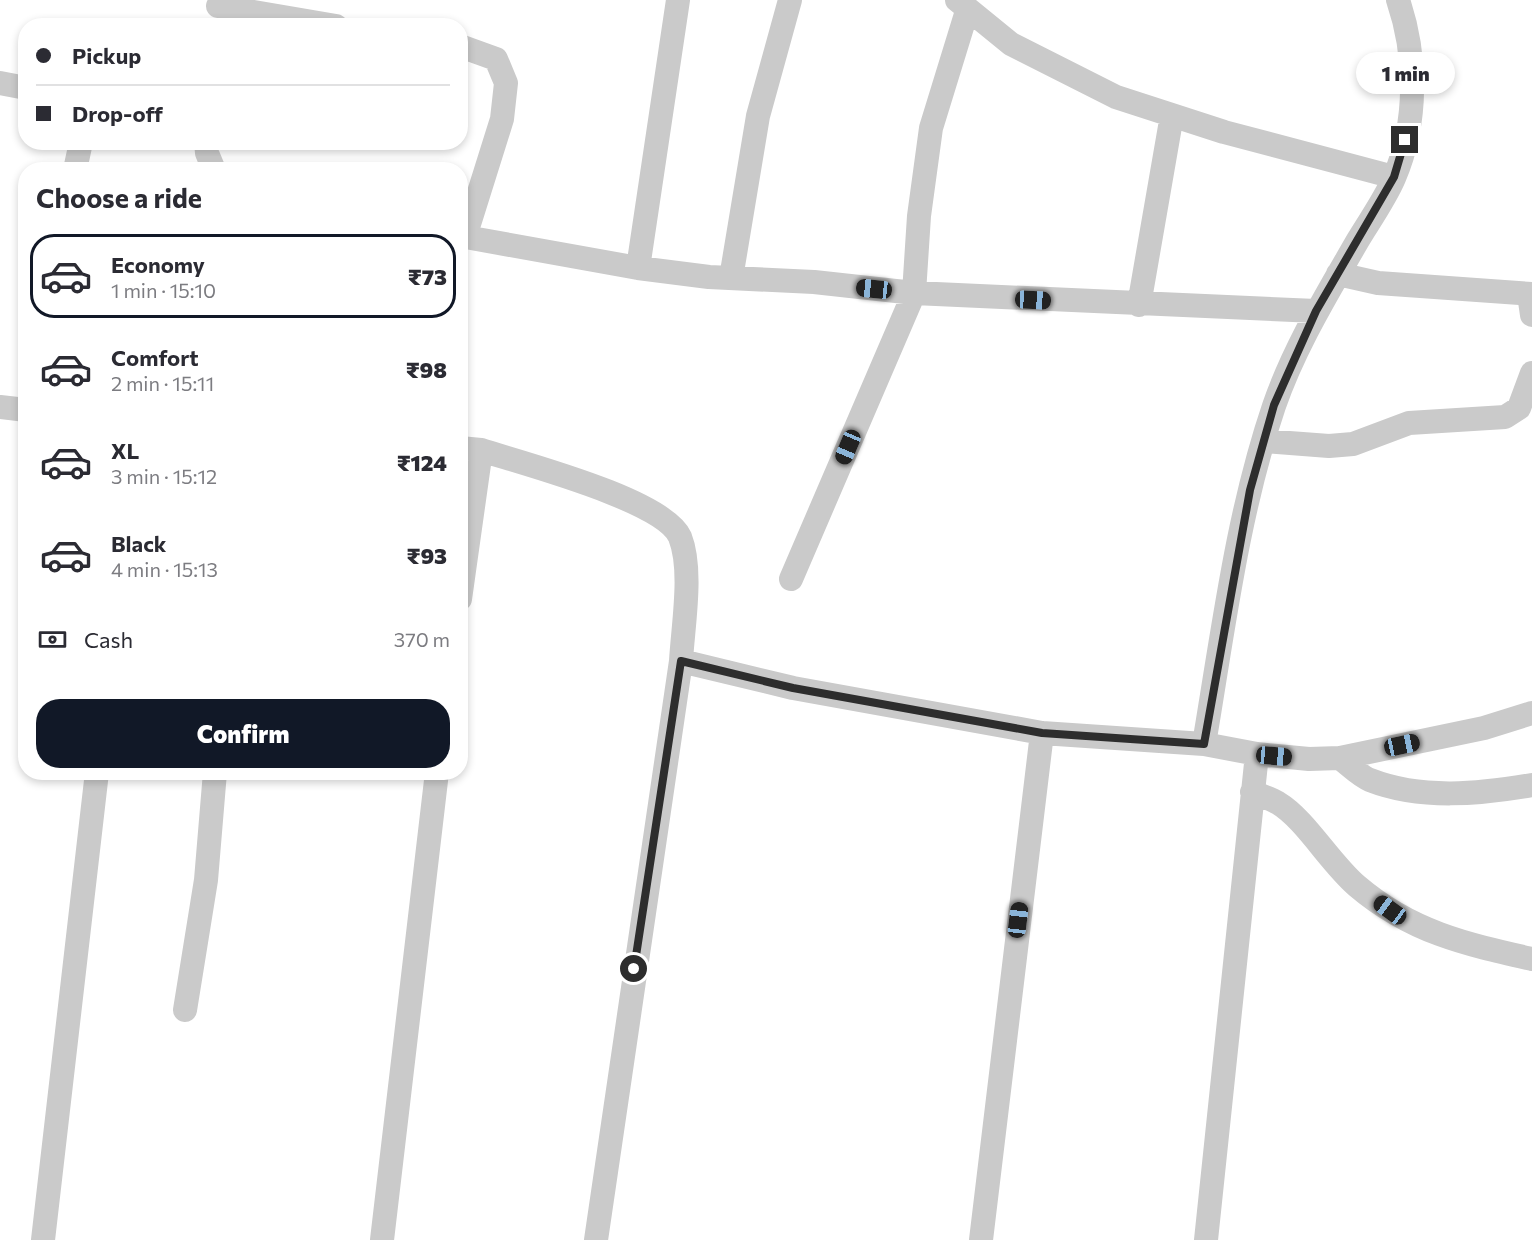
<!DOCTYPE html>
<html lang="en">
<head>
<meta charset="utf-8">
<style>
  :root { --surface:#fff; --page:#f2f2f3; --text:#2b2b33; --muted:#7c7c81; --line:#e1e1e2; --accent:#111827 }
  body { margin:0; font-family:Commissioner,sans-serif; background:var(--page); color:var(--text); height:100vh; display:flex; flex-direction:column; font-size:22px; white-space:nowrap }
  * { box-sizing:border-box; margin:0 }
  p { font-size:20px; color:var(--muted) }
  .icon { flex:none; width:33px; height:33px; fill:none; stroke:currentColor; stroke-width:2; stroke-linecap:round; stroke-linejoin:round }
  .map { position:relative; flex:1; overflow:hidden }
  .sheet { position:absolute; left:18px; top:162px; width:450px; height:618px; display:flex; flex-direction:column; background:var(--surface); border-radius:24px; box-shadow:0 3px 9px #0003 }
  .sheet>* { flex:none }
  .guide { position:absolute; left:18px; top:18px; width:450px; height:132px; border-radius:24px; box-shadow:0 3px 9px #0003; display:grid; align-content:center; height:132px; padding:0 18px; background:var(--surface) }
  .end { position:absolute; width:27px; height:27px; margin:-14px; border:8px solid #2d2d2d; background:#fff; box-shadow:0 0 0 3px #fff }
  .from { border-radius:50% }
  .bubble { position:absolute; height:42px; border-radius:21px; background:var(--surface); box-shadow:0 3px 9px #0003; font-size:20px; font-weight:800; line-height:42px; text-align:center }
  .car { position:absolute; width:18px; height:36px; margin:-18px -9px; border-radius:8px; box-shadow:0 0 4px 2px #0007; background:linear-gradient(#222 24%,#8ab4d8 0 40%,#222 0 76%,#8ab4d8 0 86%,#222 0) }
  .guide b { display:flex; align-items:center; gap:21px; height:57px; font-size:22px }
  .guide b+b { border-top:2px solid var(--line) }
  .guide i { width:15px; height:15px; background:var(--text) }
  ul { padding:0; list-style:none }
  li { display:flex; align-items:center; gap:18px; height:84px; margin:0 12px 9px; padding:0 6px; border:3px solid transparent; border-radius:24px }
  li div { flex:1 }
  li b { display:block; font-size:22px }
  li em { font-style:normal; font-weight:800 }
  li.on { border-color:var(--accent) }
  li>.icon { width:54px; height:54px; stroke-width:1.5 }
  h2 { padding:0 18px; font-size:27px; line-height:72px }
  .pay { display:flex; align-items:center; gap:15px; height:66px; padding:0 18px; font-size:22px }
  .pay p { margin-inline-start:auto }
  .button { display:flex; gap:12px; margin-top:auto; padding:12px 18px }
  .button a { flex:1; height:69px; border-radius:24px; background:var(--accent); color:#fff; font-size:24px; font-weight:800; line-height:69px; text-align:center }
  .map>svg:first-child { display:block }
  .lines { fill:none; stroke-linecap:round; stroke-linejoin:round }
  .street { stroke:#cacaca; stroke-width:24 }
  .route { stroke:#2d2d2d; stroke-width:8 }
</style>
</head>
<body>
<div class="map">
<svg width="1532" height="1240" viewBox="0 0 1532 1240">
  <rect width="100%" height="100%" fill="#fff"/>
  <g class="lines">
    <path class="street" d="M 957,0 L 1011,44 L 1116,97 L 1224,132 L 1394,177
      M 218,6 L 336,26
      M 460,46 L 496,59 L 506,83 L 502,119 L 465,237
      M 0,83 L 26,88
      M 206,142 L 207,153 L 214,170
      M 75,170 L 81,142
      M 460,236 L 638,268 L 709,277 L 814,282 L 914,293 L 1316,311
      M 638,268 L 678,0
      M 1338,274 L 1378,283 L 1532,294
      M 731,278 L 758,116 L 790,0
      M 1529,294 L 1532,315
      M 1139,305 L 1172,115
      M 0,407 L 26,410
      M 1264,441 L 1329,446 L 1353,444 L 1409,423 L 1505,417 L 1519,408 L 1532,373
      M 460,448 L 481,450 C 521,463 664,500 680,537 C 693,570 683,625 681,661 L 596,1240
      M 791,579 L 914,293 L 919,216 L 931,128 L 967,11
      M 460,599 L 481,450
      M 681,661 L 793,688 L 1042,733 L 1204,744 L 1257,754 L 1309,759 L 1340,758 L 1484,728 L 1532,713
      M 1204,744 C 1223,632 1237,515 1274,406 C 1294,348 1327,294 1358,240 C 1370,220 1385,199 1394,178 C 1418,122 1417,56 1398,0
      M 1340,758 C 1349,765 1360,776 1370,780 C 1421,800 1480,794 1532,785
      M 1252,792 C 1261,796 1270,798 1278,803 C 1305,819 1330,863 1357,886 C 1411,932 1465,944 1532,959
      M 185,1010 L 206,880 L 215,772
      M 43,1240 L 97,772
      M 382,1240 L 437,772
      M 981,1240 L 1042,733
      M 1206,1240 L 1257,754"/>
  </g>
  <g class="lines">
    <path class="route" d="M 634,969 L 681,661 L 793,688 L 1042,733 L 1204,744 L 1250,490 L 1274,405 L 1316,311 L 1394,177 L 1405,140"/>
  </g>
</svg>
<i class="end from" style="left:634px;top:969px"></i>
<i class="end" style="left:1405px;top:140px"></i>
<div class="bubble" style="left:1356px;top:52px;width:99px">1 min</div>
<i class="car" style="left:874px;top:289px;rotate:276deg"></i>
<i class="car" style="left:1033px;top:300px;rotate:93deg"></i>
<i class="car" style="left:848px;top:447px;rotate:203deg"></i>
<i class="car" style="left:1402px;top:745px;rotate:78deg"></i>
<i class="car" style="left:1274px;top:756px;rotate:95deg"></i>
<i class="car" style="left:1390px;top:910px;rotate:306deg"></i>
<i class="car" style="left:1018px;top:920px;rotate:7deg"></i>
<div class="guide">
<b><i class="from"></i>Pickup</b>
<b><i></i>Drop-off</b>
</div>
<section class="sheet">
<h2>Choose a ride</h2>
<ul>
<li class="on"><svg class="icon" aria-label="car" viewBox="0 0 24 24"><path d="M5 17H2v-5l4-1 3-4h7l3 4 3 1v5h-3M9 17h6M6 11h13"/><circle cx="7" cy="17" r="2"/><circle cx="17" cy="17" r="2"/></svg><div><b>Economy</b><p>1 min · 15:10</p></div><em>₹73</em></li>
<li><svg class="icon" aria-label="car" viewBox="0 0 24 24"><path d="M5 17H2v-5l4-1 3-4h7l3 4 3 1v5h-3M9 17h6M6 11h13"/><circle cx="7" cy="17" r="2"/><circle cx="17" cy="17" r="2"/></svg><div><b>Comfort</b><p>2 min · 15:11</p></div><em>₹98</em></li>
<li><svg class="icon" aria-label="car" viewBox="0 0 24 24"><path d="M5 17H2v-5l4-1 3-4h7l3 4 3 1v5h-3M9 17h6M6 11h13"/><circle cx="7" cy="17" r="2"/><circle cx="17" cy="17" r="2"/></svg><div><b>XL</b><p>3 min · 15:12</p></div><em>₹124</em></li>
<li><svg class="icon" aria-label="car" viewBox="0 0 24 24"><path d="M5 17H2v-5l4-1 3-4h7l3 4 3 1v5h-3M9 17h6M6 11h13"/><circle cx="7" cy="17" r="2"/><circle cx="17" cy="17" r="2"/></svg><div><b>Black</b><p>4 min · 15:13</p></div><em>₹93</em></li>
</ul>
<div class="pay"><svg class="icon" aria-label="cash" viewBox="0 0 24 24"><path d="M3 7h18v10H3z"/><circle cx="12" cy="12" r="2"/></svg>Cash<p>370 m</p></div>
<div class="button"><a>Confirm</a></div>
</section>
</div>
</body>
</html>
